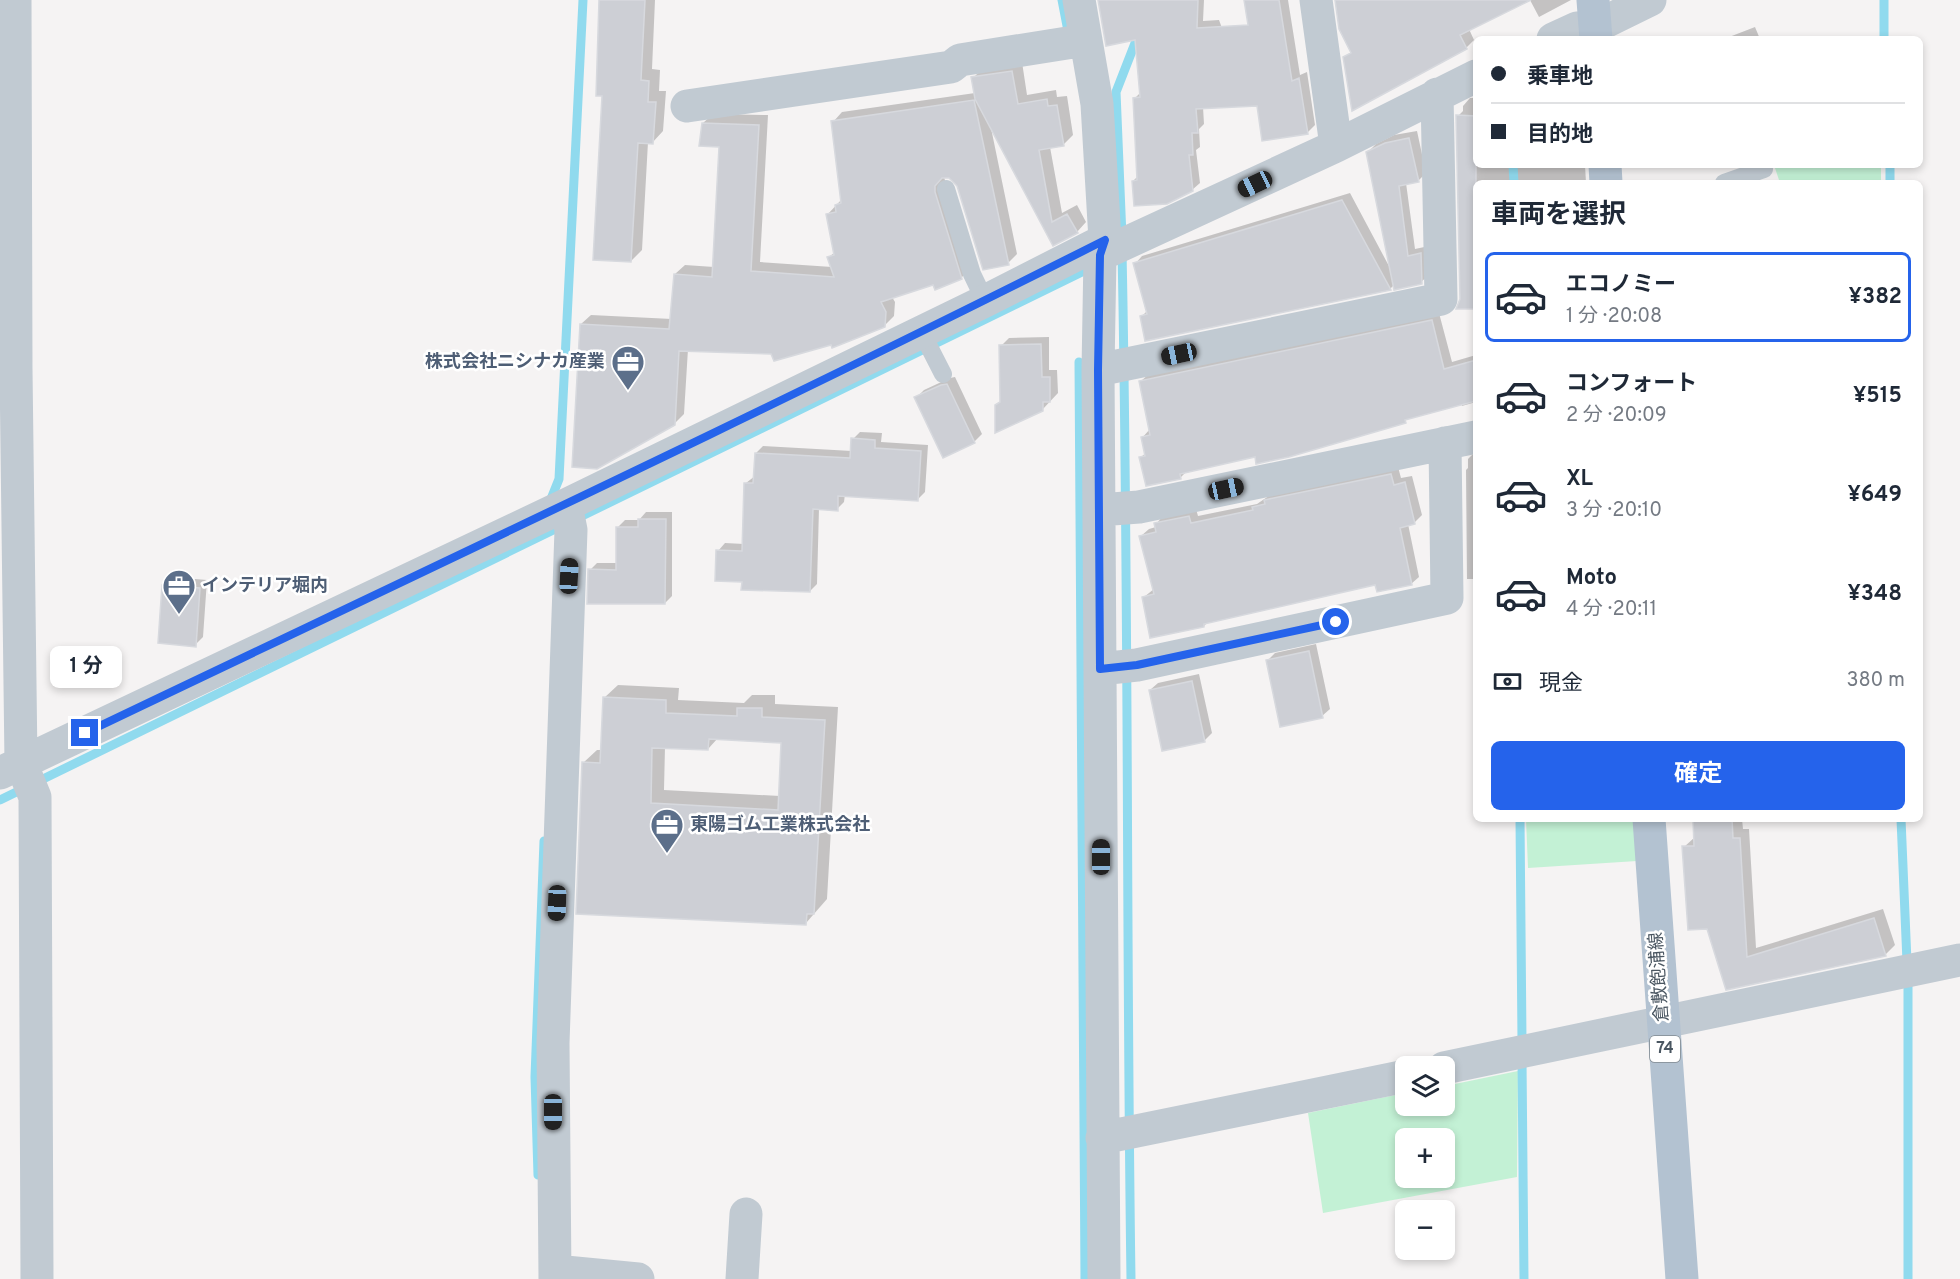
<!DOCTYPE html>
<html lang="ja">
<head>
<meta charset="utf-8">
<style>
  :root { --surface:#fff; --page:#f2f2f3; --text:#1f2937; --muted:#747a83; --line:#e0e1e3; --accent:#2563eb }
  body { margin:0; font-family:Overpass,"Noto Sans JP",sans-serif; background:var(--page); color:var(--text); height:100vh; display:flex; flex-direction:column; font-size:22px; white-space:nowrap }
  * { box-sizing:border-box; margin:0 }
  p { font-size:20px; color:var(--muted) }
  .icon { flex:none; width:33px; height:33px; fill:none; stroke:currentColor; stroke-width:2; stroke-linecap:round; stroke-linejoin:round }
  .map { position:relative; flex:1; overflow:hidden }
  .side { position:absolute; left:1473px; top:180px; width:450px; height:642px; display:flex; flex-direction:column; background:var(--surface); border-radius:9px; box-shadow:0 3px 9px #0003 }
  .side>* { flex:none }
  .banner { position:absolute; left:1473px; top:36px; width:450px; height:132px; border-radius:9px; box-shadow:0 3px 9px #0003; display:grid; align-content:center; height:132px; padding:0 18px; background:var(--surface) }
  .tools { position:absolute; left:1395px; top:1056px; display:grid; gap:12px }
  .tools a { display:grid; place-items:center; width:60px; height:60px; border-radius:9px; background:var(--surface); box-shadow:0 3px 9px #0003; font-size:30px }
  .end { position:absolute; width:27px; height:27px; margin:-14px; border:8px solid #2563eb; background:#fff; box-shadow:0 0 0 3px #fff }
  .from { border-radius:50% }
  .bubble { position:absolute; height:42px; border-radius:9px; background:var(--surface); box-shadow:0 3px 9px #0003; font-size:20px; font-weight:700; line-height:42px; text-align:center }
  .car { position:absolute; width:18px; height:36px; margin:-18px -9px; border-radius:8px; box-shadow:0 0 4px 2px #0007; background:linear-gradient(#222 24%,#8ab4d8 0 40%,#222 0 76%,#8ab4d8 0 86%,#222 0) }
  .banner b { display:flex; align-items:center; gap:21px; height:57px; font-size:22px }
  .banner b+b { border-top:2px solid var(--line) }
  .banner i { width:15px; height:15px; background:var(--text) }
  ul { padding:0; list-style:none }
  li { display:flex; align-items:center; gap:18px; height:90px; margin:0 12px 9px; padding:0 6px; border:3px solid transparent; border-radius:9px }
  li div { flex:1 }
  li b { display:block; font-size:22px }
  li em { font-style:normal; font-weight:700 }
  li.on { border-color:var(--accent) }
  li>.icon { width:54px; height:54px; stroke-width:1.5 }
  h2 { padding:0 18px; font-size:27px; line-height:72px }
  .pay { display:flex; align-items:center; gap:15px; height:66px; padding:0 18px; font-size:22px }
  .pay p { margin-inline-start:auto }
  .button { display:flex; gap:12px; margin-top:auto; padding:12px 18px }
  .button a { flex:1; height:69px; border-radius:9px; background:var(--accent); color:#fff; font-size:24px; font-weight:700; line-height:69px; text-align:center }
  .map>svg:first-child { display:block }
  .green { fill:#c3f1d5; fill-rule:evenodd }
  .shadow { fill:#0003; fill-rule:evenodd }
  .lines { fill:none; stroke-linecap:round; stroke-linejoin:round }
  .stream { stroke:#90daee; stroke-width:9 }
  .building { fill:#cdcfd5; stroke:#d7d9de; stroke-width:1.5; fill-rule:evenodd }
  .lane { stroke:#c1cad2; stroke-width:18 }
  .street { stroke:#c1cad2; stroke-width:33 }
  .primary { stroke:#b3c2d1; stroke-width:33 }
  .route { stroke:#2563eb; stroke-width:8 }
  .labels { text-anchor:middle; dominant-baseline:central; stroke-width:5; stroke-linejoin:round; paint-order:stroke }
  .shield { fill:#fff; stroke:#808990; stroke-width:1.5 }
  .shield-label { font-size:16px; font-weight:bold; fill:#4a5661 }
  .service-label { font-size:18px; font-weight:bold; fill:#4e5e75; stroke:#fff; text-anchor:start }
  .street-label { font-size:18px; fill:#4a5661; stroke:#fff }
</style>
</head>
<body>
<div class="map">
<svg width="1960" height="1279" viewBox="0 0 1960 1279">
  <rect width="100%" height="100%" fill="#f5f3f3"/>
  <path class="green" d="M 1774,165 L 1881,165 L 1881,183 L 1780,183 Z
    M 1526,819 L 1635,819 L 1637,861 L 1528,868 Z
    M 1518,1071 L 1517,1177 L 1323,1213 L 1308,1113 L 1405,1093 L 1406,1106 L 1444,1106 L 1445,1086 ZM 1406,1138 L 1444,1138 L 1444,1178 L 1406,1178 Z"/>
  <path class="shadow" d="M 601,0 L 655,0 L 652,69 L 660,70 L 659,91 L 666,91 L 663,131 L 652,143 L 648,142 L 642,250 L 631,261 L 603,95 Z
    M 1100,0 L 1204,0 L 1203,21 L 1219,20 L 1248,98 L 1203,107 L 1204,124 L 1199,129 L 1200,147 L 1196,150 L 1200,183 L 1192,190 L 1133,181 L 1138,176 L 1135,98 L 1141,92 L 1136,38 Z
    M 1246,0 L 1288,0 L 1300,75 L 1307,72 L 1315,125 L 1307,133 Z
    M 1336,0 L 1528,0 L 1469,29 L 1474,40 L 1466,48 L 1344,58 L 1352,51 Z
    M 1530,0 L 1571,0 L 1539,17 Z
    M 1755,27 L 1760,39 L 1724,39 Z
    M 1022,62 L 1027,95 L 1056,90 L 1057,97 L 1067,96 L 1073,135 L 1063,145 L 1050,147 L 1062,213 L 1077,205 L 1086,222 L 1077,232 L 1053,244 L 991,128 L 1017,254 L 1008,263 L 958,185 L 950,177 L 944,177 L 971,268 L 961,278 L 934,283 L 892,297 L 895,302 L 894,316 L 884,326 L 832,343 L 772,352 L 688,349 L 684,414 L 674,424 L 581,324 L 591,315 L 672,319 L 675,274 L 685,265 L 714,267 L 720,146 L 703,123 L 713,114 L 768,115 L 760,262 L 832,267 L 829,257 L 835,252 L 827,215 L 842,199 L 833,122 L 842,112 L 975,93 L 973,78 L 983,68 Z
    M 1470,98 L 1476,98 L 1476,165 L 1585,165 L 1586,183 L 1476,183 L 1476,307 L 1461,299 L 1458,116 L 1463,111 L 1463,106 Z
    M 1417,131 L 1426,173 L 1418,181 L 1406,183 L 1415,249 L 1429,246 L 1429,275 L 1421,282 L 1394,285 L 1390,289 L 1142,316 L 1148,310 L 1135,264 L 1142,256 L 1350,193 L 1390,268 L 1368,152 L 1376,144 L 1394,135 Z
    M 1439,313 L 1452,362 L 1476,355 L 1476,402 L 1462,406 L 1461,403 L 1410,417 L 1405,421 L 1187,471 L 1180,478 L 1141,457 L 1146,453 L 1142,438 L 1150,429 L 1141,381 L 1149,374 Z
    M 1049,337 L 1049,370 L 1057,370 L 1058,393 L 1042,410 L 996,405 L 1002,400 L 1001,346 L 1009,338 Z
    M 955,377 L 982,434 L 974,442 L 916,398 L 924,390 L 950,378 Z
    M 860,432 L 882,433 L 881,442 L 928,445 L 925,492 L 918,499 L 845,494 L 844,502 L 837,509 L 819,508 L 817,584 L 810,591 L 743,581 L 718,551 L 725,543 L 744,544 L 746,483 L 755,476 L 756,453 L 763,446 L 852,451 L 853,439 Z
    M 1476,451 L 1476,579 L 1467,579 L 1466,470 L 1468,468 L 1468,459 Z
    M 1398,467 L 1401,478 L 1412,476 L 1422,515 L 1414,523 L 1408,524 L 1419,577 L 1411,584 L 1377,583 L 1208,622 L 1204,626 L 1144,597 L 1154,589 L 1141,536 L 1149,529 L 1156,527 L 1156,524 L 1163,516 L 1196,509 L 1198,516 L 1257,504 L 1273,493 Z
    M 646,512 L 672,512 L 672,596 L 665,603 L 590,570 L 597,563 L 618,563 L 618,527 L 625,520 L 639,520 Z
    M 171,577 L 207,580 L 203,637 L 195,645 L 163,585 Z
    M 1316,644 L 1330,709 L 1322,716 L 1267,661 L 1275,653 Z
    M 1199,674 L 1212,733 L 1204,741 L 1150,690 L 1158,683 Z
    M 618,685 L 679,688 L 678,700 L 744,703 L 752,695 L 775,695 L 775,704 L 838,707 L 827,899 L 806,923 L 583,763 L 597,750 L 602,750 L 604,698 ZM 718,738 L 783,742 L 780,796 L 664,790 L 665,747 L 708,749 Z
    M 1694,819 L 1742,819 L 1743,829 L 1749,829 L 1756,948 L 1883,909 L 1895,945 L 1885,955 L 1727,988 L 1684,847 L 1695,837 Z"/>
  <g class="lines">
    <path class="stream" d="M 1062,0 L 1067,26
      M 1884,0 L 1884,39
      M 1513,165 L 1514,183
      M 1890,165 L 1890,183
      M 1122,237 L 1116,92 L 1139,33
      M 1122,251 C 1129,593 1126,936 1131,1279
      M 1079,362 L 1085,1279
      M 549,504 L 559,479 L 583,0
      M 0,800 L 1082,272
      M 1520,819 L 1522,1041
      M 1901,819 L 1908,986 L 1908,1279
      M 1522,1060 L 1524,1279
      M 538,1175 L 535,1077 L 544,841"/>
  </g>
  <path class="building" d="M 599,0 L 645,0 L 641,80 L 649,81 L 648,102 L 656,102 L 653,144 L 638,143 L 631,262 L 593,260 L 602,96 L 596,96 Z
    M 1098,0 L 1198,0 L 1197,28 L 1248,25 L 1244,0 L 1279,0 L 1292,81 L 1299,78 L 1308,134 L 1262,141 L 1257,106 L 1196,109 L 1198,133 L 1192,133 L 1193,155 L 1189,155 L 1193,191 L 1167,204 L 1134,206 L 1132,181 L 1137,180 L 1133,98 L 1140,97 L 1135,40 L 1106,46 Z
    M 1335,0 L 1531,0 L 1460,35 L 1467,49 L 1352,111 L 1343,57 L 1351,53 L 1339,29 Z
    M 1012,71 L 1018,104 L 1047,99 L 1048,106 L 1057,105 L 1064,146 L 1039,150 L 1052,222 L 1067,214 L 1078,233 L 1053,246 L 975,99 L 971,77 Z
    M 974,100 L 1009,265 L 983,270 L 957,186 L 949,178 L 942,178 L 935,186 L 935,192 L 962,279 L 935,290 L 933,285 L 881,302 L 886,312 L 885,327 L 832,348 L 831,345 L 774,361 L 771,354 L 679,351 L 675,425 L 597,469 L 572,467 L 580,324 L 669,329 L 674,274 L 712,277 L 719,147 L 699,146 L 702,123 L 759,125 L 751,271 L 834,277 L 827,257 L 834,255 L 826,214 L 836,212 L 835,205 L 841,203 L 831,121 Z
    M 1456,115 L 1476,116 L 1476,309 L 1456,309 L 1460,299 Z
    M 1409,138 L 1419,182 L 1399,186 L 1408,256 L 1421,253 L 1422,284 L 1394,290 L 1366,152 L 1385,143 Z
    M 1342,200 L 1391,290 L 1145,341 L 1140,316 L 1147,314 L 1133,263 Z
    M 1432,320 L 1444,369 L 1476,360 L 1476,401 L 1405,420 L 1406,423 L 1289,457 L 1256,464 L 1255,457 L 1180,474 L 1181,479 L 1146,486 L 1139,457 L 1145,456 L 1141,437 L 1150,435 L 1139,381 Z
    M 1041,344 L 1042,377 L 1050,377 L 1050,402 L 1043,402 L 1043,411 L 995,433 L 995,405 L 1000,402 L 999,345 Z
    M 947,384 L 975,443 L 943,458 L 914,397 L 941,385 Z
    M 851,438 L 875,440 L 875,448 L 921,451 L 918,501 L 838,496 L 838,511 L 813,509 L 810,592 L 741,590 L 742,582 L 715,581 L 716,550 L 742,551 L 744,483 L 753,483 L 755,453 L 850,458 Z
    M 1391,474 L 1394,485 L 1405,482 L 1415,524 L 1400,528 L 1412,585 L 1377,592 L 1375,585 L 1204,624 L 1204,627 L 1150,638 L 1142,597 L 1154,594 L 1139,536 L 1156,532 L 1154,523 L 1189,516 L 1191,523 L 1253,510 L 1252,507 L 1265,504 L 1264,500 Z
    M 638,519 L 666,519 L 665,604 L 587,604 L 588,569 L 616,570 L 616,527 L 638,527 Z
    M 162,585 L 200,588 L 196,647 L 158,643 Z
    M 1309,651 L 1323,718 L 1280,727 L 1266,660 Z
    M 1192,681 L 1205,742 L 1162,751 L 1149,690 Z
    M 603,697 L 666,700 L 666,713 L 737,716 L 737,708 L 762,708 L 762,717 L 825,720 L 814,914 L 807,914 L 806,925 L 576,914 L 582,762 L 600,763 ZM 709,739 L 781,743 L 778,810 L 651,803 L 652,748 L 708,750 Z
    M 1693,819 L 1732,819 L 1733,838 L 1740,838 L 1747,957 L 1874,918 L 1886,956 L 1726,990 L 1707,929 L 1688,930 L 1682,846 L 1694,846 Z"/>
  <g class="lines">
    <path class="lane" d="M 1724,183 L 1764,169
      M 946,189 L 972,274 L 985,301
      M 921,331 L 943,374"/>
    <path class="street" d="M 15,0 L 16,369 L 21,763 L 35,797 L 37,1279
      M 1079,0 L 1097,104 L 1105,240 L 1100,255 L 1098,370 L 1104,1279
      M 1316,0 L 1336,146
      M 1553,39 L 1577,28 L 1595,27 L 1650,0
      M 687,106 L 951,67 L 960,60 L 1086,40
      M 1100,255 L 1336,146 L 1476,76
      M 1098,370 L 1441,299 L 1437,94
      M 1099,510 L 1139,507 L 1476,437
      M 1100,669 L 1137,665 L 1447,598 L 1445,443
      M 0,773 L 566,505 L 985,301 L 1105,240
      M 1444,1068 L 1960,960
      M 1102,1138 L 1406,1076
      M 555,1271 L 638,1279
      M 555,1279 L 553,1043 L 571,530 L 566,505
      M 742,1279 L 746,1214"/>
    <path class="primary" d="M 1593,0 L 1596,39
      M 1605,165 L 1606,183
      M 1649,819 L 1682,1279"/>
  </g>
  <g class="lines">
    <path class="route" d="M 85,733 C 426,570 768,410 1105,240 L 1100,255 L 1098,370 L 1100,669 L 1137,665 L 1336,622"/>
  </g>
  <defs>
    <symbol id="office-pin" viewBox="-11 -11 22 30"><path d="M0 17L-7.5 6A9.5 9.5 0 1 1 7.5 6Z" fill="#5c6f8a" stroke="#fff"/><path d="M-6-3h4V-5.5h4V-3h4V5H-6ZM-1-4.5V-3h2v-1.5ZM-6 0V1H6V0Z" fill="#fff"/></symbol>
  </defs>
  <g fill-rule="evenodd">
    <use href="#office-pin" x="609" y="343" width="38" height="52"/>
    <use href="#office-pin" x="160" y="567" width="38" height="52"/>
    <use href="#office-pin" x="648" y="806" width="38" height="52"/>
  </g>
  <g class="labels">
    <rect class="shield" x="1650" y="1036" width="30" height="26" rx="4.5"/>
    <g class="shield-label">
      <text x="1665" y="1049">74</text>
    </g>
    <g class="service-label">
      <text x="605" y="362" text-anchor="end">株式会社ニシナカ産業</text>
      <text x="202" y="586">インテリア堀内</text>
      <text x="690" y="825">東陽ゴム工業株式会社</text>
    </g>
    <g class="street-label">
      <text transform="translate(1660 977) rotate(-94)">倉敷飽浦線</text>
    </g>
  </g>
</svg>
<div class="tools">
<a><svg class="icon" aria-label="layers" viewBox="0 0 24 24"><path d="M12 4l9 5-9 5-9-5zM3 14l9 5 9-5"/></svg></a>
<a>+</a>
<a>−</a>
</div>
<i class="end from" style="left:1336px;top:622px"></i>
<i class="end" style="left:85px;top:733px"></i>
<div class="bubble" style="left:50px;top:646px;width:72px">1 分</div>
<i class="car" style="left:1255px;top:184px;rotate:245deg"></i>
<i class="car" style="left:1179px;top:354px;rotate:258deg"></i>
<i class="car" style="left:1226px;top:489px;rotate:78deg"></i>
<i class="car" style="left:569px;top:576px;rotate:3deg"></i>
<i class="car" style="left:1101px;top:857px;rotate:0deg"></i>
<i class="car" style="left:557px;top:903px;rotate:182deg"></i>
<i class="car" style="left:553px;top:1112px;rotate:180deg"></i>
<div class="banner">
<b><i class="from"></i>乗車地</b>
<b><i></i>目的地</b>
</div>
<section class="side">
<h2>車両を選択</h2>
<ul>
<li class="on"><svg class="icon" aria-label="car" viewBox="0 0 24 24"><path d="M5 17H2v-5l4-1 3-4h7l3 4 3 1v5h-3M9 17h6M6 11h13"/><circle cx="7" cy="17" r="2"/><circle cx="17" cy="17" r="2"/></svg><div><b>エコノミー</b><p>1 分 · 20:08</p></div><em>¥382</em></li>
<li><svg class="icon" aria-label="car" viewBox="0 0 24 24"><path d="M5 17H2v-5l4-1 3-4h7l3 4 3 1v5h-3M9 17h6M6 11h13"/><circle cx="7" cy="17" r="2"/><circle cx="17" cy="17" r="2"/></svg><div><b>コンフォート</b><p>2 分 · 20:09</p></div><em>¥515</em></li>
<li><svg class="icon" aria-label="car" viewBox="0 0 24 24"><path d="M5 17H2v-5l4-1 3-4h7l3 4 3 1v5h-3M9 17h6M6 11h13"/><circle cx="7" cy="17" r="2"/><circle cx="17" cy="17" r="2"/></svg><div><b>XL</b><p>3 分 · 20:10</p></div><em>¥649</em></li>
<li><svg class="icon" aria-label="car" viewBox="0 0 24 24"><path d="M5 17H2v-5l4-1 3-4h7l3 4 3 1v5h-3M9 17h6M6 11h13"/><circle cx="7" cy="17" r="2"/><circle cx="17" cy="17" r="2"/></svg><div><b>Moto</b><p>4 分 · 20:11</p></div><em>¥348</em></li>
</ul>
<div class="pay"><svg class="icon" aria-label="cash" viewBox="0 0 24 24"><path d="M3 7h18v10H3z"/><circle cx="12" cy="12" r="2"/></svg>現金<p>380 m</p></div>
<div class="button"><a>確定</a></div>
</section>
</div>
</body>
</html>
